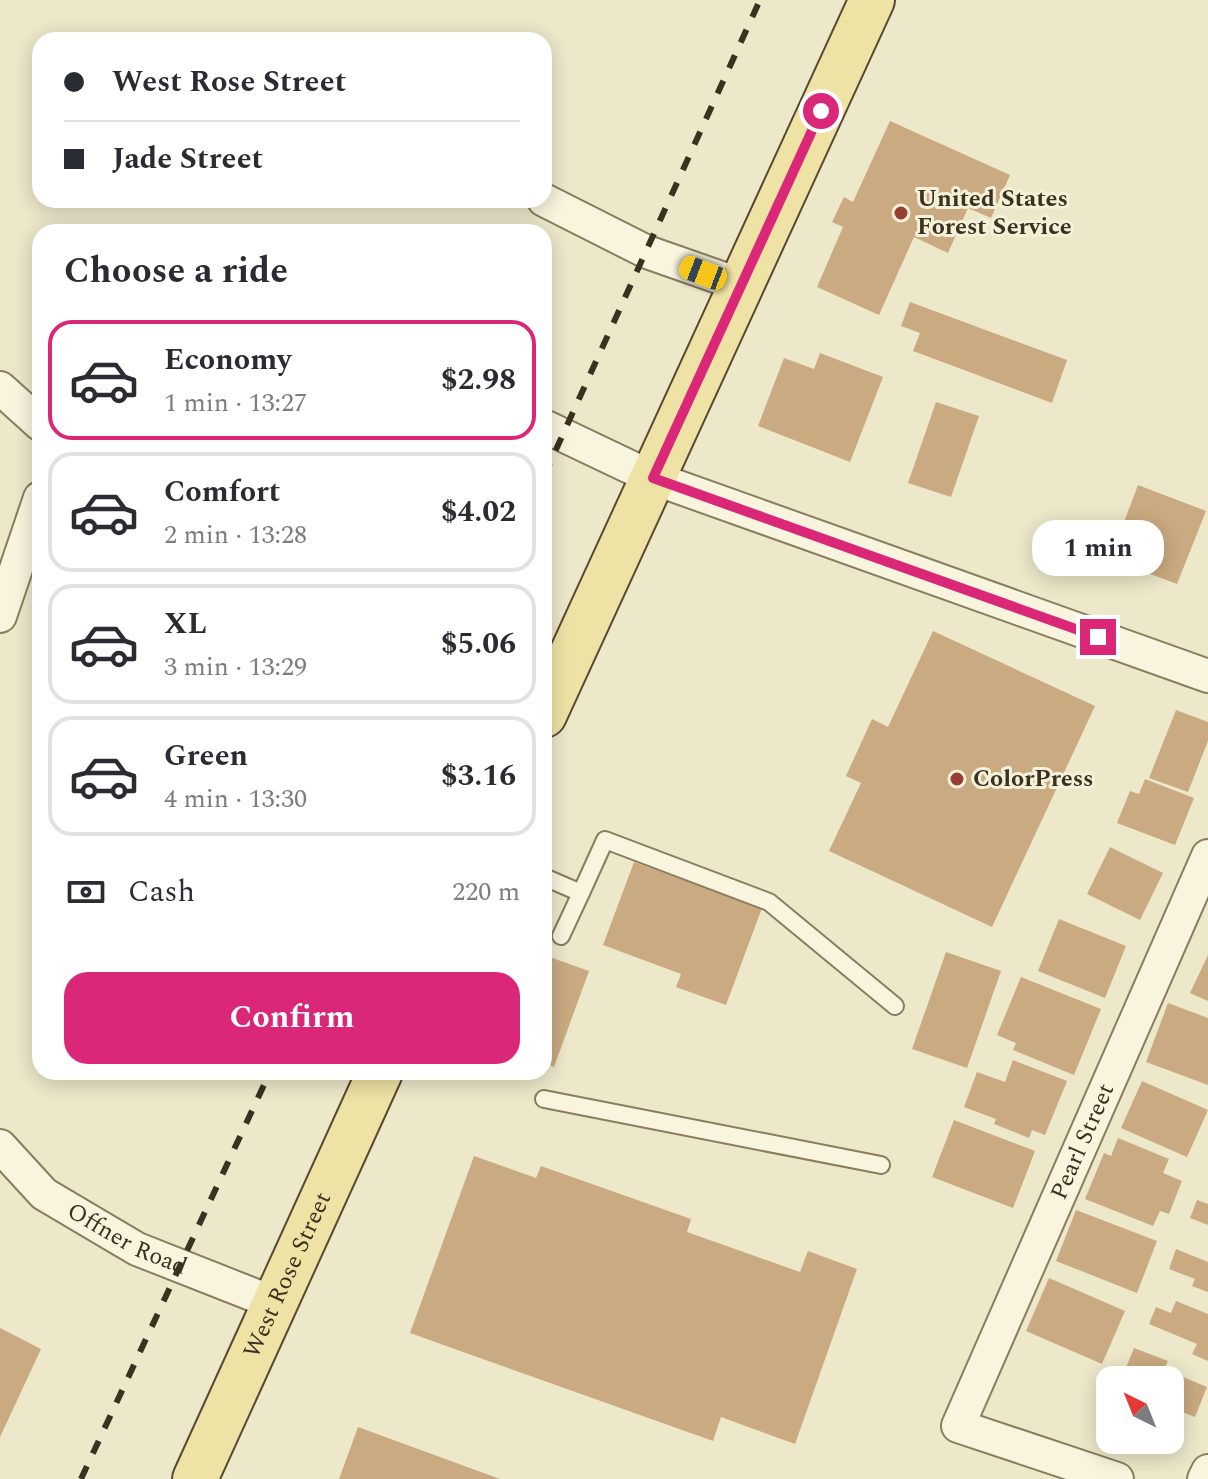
<!DOCTYPE html>
<html lang="en">
<head>
<meta charset="utf-8">
<style>
  :root { --surface:#fff; --page:#f7f7f7; --text:#2b2b33; --muted:#7c7c81; --line:#e1e1e2; --accent:#db2777 }
  body { margin:0; font-family:Spectral,serif; background:var(--page); color:var(--text); height:100vh; display:flex; flex-direction:column; font-size:30px; white-space:nowrap }
  * { box-sizing:border-box; margin:0 }
  p { font-size:26px; color:var(--muted) }
  .icon { flex:none; width:44px; height:44px; fill:none; stroke:currentColor; stroke-width:2; stroke-linecap:round; stroke-linejoin:round }
  .map { position:relative; flex:1; overflow:hidden }
  .panel { position:absolute; left:32px; top:224px; width:520px; height:856px; display:flex; flex-direction:column; background:var(--surface); border-radius:24px; box-shadow:0 4px 20px #0003 }
  .panel>* { flex:none }
  .guide { position:absolute; left:32px; top:32px; width:520px; height:176px; border-radius:24px; box-shadow:0 4px 20px #0003; display:grid; align-content:center; height:176px; padding:0 32px; background:var(--surface) }
  .needle { width:52px; rotate:317deg }
  .buttons { position:absolute; left:1096px; top:1366px; display:grid; gap:16px }
  .buttons a { display:grid; place-items:center; width:88px; height:88px; border-radius:16px; background:var(--surface); box-shadow:0 4px 20px #0003; font-size:40px }
  .end { position:absolute; width:36px; height:36px; margin:-18px; border:10px solid #db2777; background:#fff; box-shadow:0 0 0 4px #fff }
  .from { border-radius:50% }
  .bubble { position:absolute; height:56px; border-radius:24px; background:var(--surface); box-shadow:0 4px 20px #0003; font-size:26px; font-weight:700; line-height:56px; text-align:center }
  .car { position:absolute; width:24px; height:48px; margin:-24px -12px; border-radius:10px; box-shadow:0 0 6px 2px #0007; background:linear-gradient(#f5c518 24%,#345 0 40%,#f5c518 0 76%,#345 0 86%,#f5c518 0) }
  .guide b { display:flex; align-items:center; gap:28px; height:76px; font-size:30px }
  .guide b+b { border-top:2px solid var(--line) }
  .guide i { width:20px; height:20px; background:var(--text) }
  ul { padding:0; list-style:none }
  li { display:flex; align-items:center; gap:24px; height:120px; margin:0 16px 12px; padding:0 16px; border:4px solid var(--line); border-radius:24px }
  li div { flex:1 }
  li b { display:block; font-size:30px }
  li em { font-style:normal; font-weight:700 }
  li.active { border-color:var(--accent) }
  li>.icon { width:72px; height:72px; stroke-width:1.5 }
  h2 { padding:0 32px; font-size:36px; line-height:96px }
  .pay { display:flex; align-items:center; gap:20px; height:88px; padding:0 32px; font-size:30px }
  .pay p { margin-inline-start:auto }
  .button { display:flex; gap:16px; margin-top:auto; padding:16px 32px }
  .button a { flex:1; height:92px; border-radius:24px; background:var(--accent); color:#fff; font-size:32px; font-weight:700; line-height:92px; text-align:center }
  .map>svg:first-child { display:block }
  .building { fill:#caaa81 }
  .lines { fill:none; stroke-linecap:round; stroke-linejoin:round }
  .lane-casing { stroke:#897c5f; stroke-width:20 }
  .street-casing { stroke:#897c5f; stroke-width:36 }
  .primary-casing { stroke:#584932; stroke-width:48 }
  .lane { stroke:#f8f4dd; stroke-width:16 }
  .street { stroke:#f8f4dd; stroke-width:32 }
  .primary { stroke:#eee2a4; stroke-width:44 }
  .rail { stroke:#3b3121; stroke-width:6; stroke-dasharray:14 14; stroke-linecap:butt }
  .route { stroke:#db2777; stroke-width:10 }
  .poi-dot { fill:#964031; stroke:#f5f1d9; stroke-width:3 }
  .labels { text-anchor:middle; dominant-baseline:central; stroke-width:6; stroke-linejoin:round; paint-order:stroke }
  .poi-label { font-size:24px; font-weight:bold; fill:#3b3121; stroke:#f5f1d9; text-anchor:start }
  .street-label { font-size:24px; fill:#3b3121; stroke:#f5f1d9 }
</style>
</head>
<body>
<div class="map">
<svg width="1208" height="1479" viewBox="0 0 1208 1479">
  <rect width="100%" height="100%" fill="#ede8ca"/>
  <path class="building" d="M 890,121 L 1010,175 L 991,218 L 968,208 L 948,253 L 914,237 L 879,315 L 817,287 L 843,227 L 832,222 L 844,197 L 853,202 Z
    M 910,302 L 1067,360 L 1052,403 L 913,351 L 920,333 L 901,326 Z
    M 820,353 L 883,377 L 850,462 L 758,426 L 784,358 L 814,369 Z
    M 936,402 L 979,416 L 951,497 L 908,483 Z
    M 1138,485 L 1206,511 L 1177,584 L 1110,559 Z
    M 933,631 L 1095,706 L 992,927 L 829,851 L 861,783 L 846,776 L 872,719 L 888,727 Z
    M 1176,710 L 1208,722 L 1208,741 L 1188,792 L 1149,778 Z
    M 1145,779 L 1194,798 L 1175,845 L 1117,823 L 1130,791 L 1139,794 Z
    M 1110,847 L 1163,873 L 1140,920 L 1087,894 Z
    M 634,862 L 762,908 L 726,1005 L 676,987 L 681,974 L 603,945 Z
    M 1059,919 L 1126,946 L 1105,998 L 1038,971 Z
    M 946,952 L 1001,971 L 967,1068 L 912,1049 Z
    M 544,955 L 589,971 L 554,1067 L 544,1063 Z
    M 1208,955 L 1208,1001 L 1190,993 Z
    M 1021,977 L 1101,1009 L 1074,1075 L 1013,1050 L 1016,1043 L 997,1035 Z
    M 1168,1003 L 1208,1018 L 1208,1085 L 1146,1062 Z
    M 1013,1060 L 1067,1081 L 1045,1135 L 1032,1130 L 1029,1138 L 994,1124 L 996,1119 L 964,1107 L 977,1072 L 1005,1082 Z
    M 1142,1081 L 1208,1110 L 1187,1157 L 1121,1128 Z
    M 954,1120 L 1035,1151 L 1013,1208 L 932,1177 Z
    M 1118,1138 L 1169,1159 L 1163,1173 L 1182,1181 L 1169,1214 L 1160,1211 L 1153,1226 L 1085,1199 L 1104,1153 L 1111,1156 Z
    M 474,1156 L 536,1178 L 541,1166 L 691,1219 L 687,1232 L 800,1272 L 808,1251 L 857,1269 L 795,1444 L 721,1417 L 713,1441 L 410,1333 Z
    M 1197,1200 L 1208,1204 L 1208,1225 L 1190,1218 Z
    M 1076,1210 L 1157,1241 L 1137,1293 L 1056,1261 Z
    M 1176,1249 L 1208,1262 L 1208,1292 L 1192,1286 L 1195,1279 L 1169,1269 Z
    M 1049,1278 L 1125,1311 L 1102,1364 L 1026,1331 Z
    M 1176,1301 L 1208,1314 L 1208,1361 L 1192,1354 L 1197,1344 L 1149,1324 L 1156,1307 L 1171,1313 Z
    M 0,1328 L 41,1349 L 0,1437 Z
    M 1134,1348 L 1168,1361 L 1164,1369 L 1207,1387 L 1195,1417 L 1170,1407 L 1170,1380 L 1121,1380 Z
    M 358,1427 L 500,1479 L 339,1479 Z"/>
  <g class="lines">
    <defs>
      <path id="lane" d="M 544,877 L 581,893 L 605,840 L 769,902 L 895,1006
        M 561,936 L 581,893
        M 544,1099 L 881,1165"/>
      <g id="street">
        <path d="M 544,200 L 647,252 L 741,285"/>
        <path d="M 0,388 L 40,424"/>
        <path d="M 546,427 L 653,478 L 1208,676"/>
        <path d="M 0,616 L 40,498"/>
        <path id="s1" d="M 0,1146 L 44,1194 L 137,1249 L 274,1303"/>
        <path id="s2" d="M 1117,1479 L 958,1426 L 1208,856"/>
        <path d="M 1204,1479 L 1208,1471"/>
      </g>
      <g id="primary">
        <path d="M 544,715 L 872,0"/>
        <path id="s3" d="M 195,1479 L 380,1072"/>
      </g>
    </defs>
    <use href="#lane" class="lane-casing"/>
    <use href="#street" class="street-casing"/>
    <use href="#primary" class="primary-casing"/>
    <use href="#lane" class="lane"/>
    <use href="#street" class="street"/>
    <use href="#primary" class="primary"/>
    <path class="rail" d="M 544,476 L 760,0
      M 81,1479 L 270,1072"/>
  </g>
  <g class="lines">
    <path class="route" d="M 821,111 L 653,478 L 1098,637"/>
  </g>
  <g class="poi-dot">
    <circle cx="901" cy="213" r="8"/>
    <circle cx="957" cy="779" r="8"/>
  </g>
  <g class="labels">
    <g class="poi-label">
      <text x="917" y="199">United States<tspan x="917" dy="28">Forest Service</tspan></text>
      <text x="973" y="779">ColorPress</text>
    </g>
    <g class="street-label">
      <text stroke="none"><textPath href="#s2" startOffset="478">Pearl Street</textPath></text>
      <text stroke="none"><textPath href="#s1" startOffset="160">Offner Road</textPath></text>
      <text stroke="none"><textPath href="#s3" startOffset="224">West Rose Street</textPath></text>
    </g>
  </g>
</svg>
<div class="buttons">
<a><svg class="needle" viewBox="-14 -14 28 28"><path d="M0-13l5 13h-10z" fill="#e53935"/><path d="M0 13l5-13h-10z" fill="#7c7c81"/></svg></a>
</div>
<i class="end from" style="left:821px;top:111px"></i>
<i class="end" style="left:1098px;top:637px"></i>
<div class="bubble" style="left:1032px;top:520px;width:132px">1 min</div>
<i class="car" style="left:703px;top:273px;rotate:291deg"></i>
<div class="guide">
<b><i class="from"></i>West Rose Street</b>
<b><i></i>Jade Street</b>
</div>
<section class="panel">
<h2>Choose a ride</h2>
<ul>
<li class="active"><svg class="icon" aria-label="car" viewBox="0 0 24 24"><path d="M5 17H2v-5l4-1 3-4h7l3 4 3 1v5h-3M9 17h6M6 11h13"/><circle cx="7" cy="17" r="2"/><circle cx="17" cy="17" r="2"/></svg><div><b>Economy</b><p>1 min · 13:27</p></div><em>$2.98</em></li>
<li><svg class="icon" aria-label="car" viewBox="0 0 24 24"><path d="M5 17H2v-5l4-1 3-4h7l3 4 3 1v5h-3M9 17h6M6 11h13"/><circle cx="7" cy="17" r="2"/><circle cx="17" cy="17" r="2"/></svg><div><b>Comfort</b><p>2 min · 13:28</p></div><em>$4.02</em></li>
<li><svg class="icon" aria-label="car" viewBox="0 0 24 24"><path d="M5 17H2v-5l4-1 3-4h7l3 4 3 1v5h-3M9 17h6M6 11h13"/><circle cx="7" cy="17" r="2"/><circle cx="17" cy="17" r="2"/></svg><div><b>XL</b><p>3 min · 13:29</p></div><em>$5.06</em></li>
<li><svg class="icon" aria-label="car" viewBox="0 0 24 24"><path d="M5 17H2v-5l4-1 3-4h7l3 4 3 1v5h-3M9 17h6M6 11h13"/><circle cx="7" cy="17" r="2"/><circle cx="17" cy="17" r="2"/></svg><div><b>Green</b><p>4 min · 13:30</p></div><em>$3.16</em></li>
</ul>
<div class="pay"><svg class="icon" aria-label="cash" viewBox="0 0 24 24"><path d="M3 7h18v10H3z"/><circle cx="12" cy="12" r="2"/></svg>Cash<p>220 m</p></div>
<div class="button"><a>Confirm</a></div>
</section>
</div>
</body>
</html>
